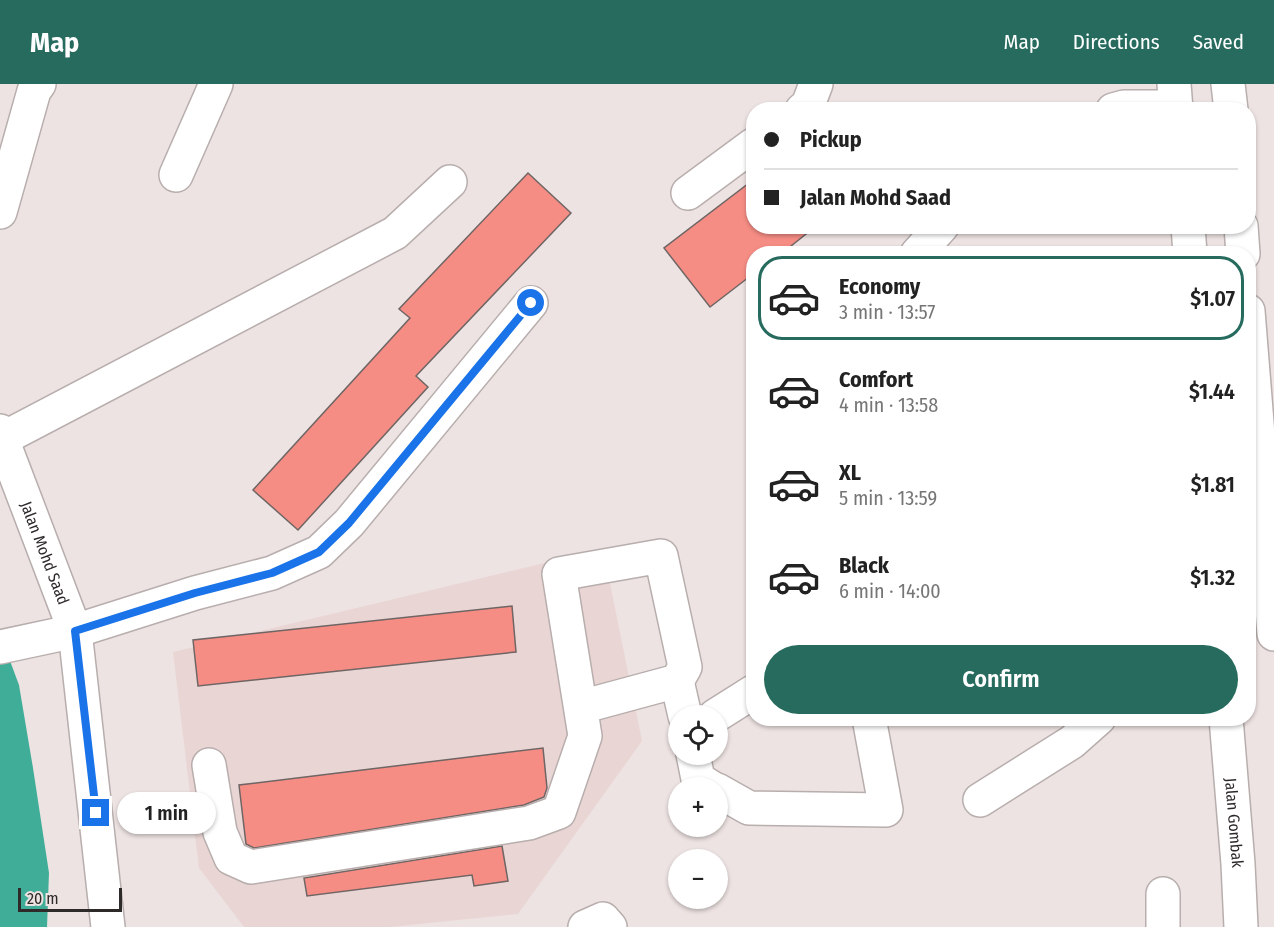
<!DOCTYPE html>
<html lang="en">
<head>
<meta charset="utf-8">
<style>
  :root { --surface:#fff; --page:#f2f2f2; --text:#222; --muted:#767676; --line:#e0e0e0; --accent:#266b5e }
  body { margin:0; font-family:"Fira Sans Condensed",sans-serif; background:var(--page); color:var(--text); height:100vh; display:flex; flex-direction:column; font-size:22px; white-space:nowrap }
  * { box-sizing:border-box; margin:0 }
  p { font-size:20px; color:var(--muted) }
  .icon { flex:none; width:33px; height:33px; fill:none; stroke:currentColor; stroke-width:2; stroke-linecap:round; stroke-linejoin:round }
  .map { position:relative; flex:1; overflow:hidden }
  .panel { position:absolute; left:746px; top:162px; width:510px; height:480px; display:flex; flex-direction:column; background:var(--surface); border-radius:24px; box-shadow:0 2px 4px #0004 }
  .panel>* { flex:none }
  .top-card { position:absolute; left:746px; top:18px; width:510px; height:132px; border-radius:24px; box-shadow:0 2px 4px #0004; display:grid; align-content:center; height:132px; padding:0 18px; background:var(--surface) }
  .controls { position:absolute; left:668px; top:621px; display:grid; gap:12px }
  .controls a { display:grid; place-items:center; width:60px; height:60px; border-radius:50%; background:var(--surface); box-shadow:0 2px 4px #0004; font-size:30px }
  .scale { position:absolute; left:18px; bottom:15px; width:104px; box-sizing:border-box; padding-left:6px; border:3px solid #2e2a29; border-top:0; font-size:16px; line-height:21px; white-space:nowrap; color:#2e2a29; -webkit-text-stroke:4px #ede3e2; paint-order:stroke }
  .end { position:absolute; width:27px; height:27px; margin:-14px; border:8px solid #1a73e8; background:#fff; box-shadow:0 0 0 3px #fff }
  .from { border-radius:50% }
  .bubble { position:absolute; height:42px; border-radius:21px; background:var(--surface); box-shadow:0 2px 4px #0004; font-size:20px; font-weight:600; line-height:42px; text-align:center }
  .top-card b { display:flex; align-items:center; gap:21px; height:57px; font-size:22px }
  .top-card b+b { border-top:2px solid var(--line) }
  .top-card i { width:15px; height:15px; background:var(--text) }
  ul { padding:10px 0 0; list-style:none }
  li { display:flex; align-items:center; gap:18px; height:84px; margin:0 12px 9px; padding:0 6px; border:3px solid transparent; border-radius:24px }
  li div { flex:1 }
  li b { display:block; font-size:22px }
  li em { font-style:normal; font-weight:600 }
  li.active { border-color:var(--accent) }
  li>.icon { width:54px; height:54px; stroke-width:1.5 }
  .cta { display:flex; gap:12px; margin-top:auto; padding:12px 18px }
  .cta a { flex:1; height:69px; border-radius:36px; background:var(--accent); color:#fff; font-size:24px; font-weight:600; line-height:69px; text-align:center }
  header { display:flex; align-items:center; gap:36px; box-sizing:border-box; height:84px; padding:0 30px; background:var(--accent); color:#fff }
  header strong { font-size:28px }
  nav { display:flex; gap:33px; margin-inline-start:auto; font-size:21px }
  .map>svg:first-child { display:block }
  .built { fill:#e9d6d4 }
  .water { fill:#40ad98 }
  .building { fill:#f68d85; stroke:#6e6564; stroke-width:1.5 }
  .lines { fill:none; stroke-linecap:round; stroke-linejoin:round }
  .minor-casing { stroke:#b8aead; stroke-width:36 }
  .major-casing { stroke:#b8aead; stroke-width:36 }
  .minor { stroke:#fff; stroke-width:33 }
  .major { stroke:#fff; stroke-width:33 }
  .route { stroke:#1a73e8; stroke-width:8 }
  .labels { text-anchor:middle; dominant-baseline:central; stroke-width:5; stroke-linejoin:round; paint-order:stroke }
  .street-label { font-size:16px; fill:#2e2a29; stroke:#ede3e2 }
</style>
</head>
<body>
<header>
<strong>Map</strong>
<nav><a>Map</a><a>Directions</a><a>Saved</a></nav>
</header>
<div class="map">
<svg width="1274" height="843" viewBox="0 0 1274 843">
  <rect width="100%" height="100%" fill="#ede3e2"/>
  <path class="built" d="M 603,465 L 642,657 L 518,830 L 390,843 L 244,843 L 199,784 L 173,568 Z"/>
  <path class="water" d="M 0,550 L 19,601 L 33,684 L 49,789 L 47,843 L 0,843 Z"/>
  <path class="building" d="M 528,89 L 571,129 L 416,292 L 428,303 L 298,446 L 253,406 L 410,234 L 399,225 Z
    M 753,96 L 753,142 L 816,142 L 781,170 L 753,170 L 753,190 L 710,223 L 664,164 Z
    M 512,522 L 516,568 L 198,602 L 193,556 Z
    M 543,664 L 547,704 L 544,713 L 524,721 L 254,764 L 246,760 L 239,701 Z
    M 502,762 L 508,797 L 474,802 L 472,791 L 307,812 L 304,794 Z"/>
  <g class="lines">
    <defs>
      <g id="minor">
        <path d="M 802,26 L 808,21 L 816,0"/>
        <path d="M 1113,26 L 1124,23 L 1176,23"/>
        <path d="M 176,91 L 216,0"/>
        <path d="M 688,109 L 753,61"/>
        <path d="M 0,128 L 34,7 L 39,0"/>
        <path d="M 917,170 L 942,142"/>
        <path id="s1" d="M 0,347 L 2,355 L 75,547 L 108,843"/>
        <path d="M 2,355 L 395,149 L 450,98"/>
        <path d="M 0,563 L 75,547 L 195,509 L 272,489 L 319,468 L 349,439 L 531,219"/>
        <path d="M 677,597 L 685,632"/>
        <path d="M 715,632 L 753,608"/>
        <path d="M 693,670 L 698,695 L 712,704"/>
        <path d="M 209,681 L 220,748 L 231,774 L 251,783 L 529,739 L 559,728 L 585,652 L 559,490 L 661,472 L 685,583 L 677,597 L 581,623"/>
        <path d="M 717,706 L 749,724 L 886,726 L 869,634"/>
        <path d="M 980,716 L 1072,658 L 1099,634"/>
        <path d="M 585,843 L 603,835 L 610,843"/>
        <path d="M 1163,843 L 1163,810"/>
      </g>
      <g id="major">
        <path d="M 1174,0 L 1176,26"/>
        <path d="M 1228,0 L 1231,26"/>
        <path d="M 1188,142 L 1190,170"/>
        <path d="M 1241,142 L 1243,170"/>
        <path d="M 1248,227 L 1274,550"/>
        <path id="s2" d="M 1226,634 L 1238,780 L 1241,843"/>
      </g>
    </defs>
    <use href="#minor" class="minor-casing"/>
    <use href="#major" class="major-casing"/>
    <use href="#minor" class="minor"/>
    <use href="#major" class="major"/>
  </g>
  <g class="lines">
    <path class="route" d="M 96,729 L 75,547 L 195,509 L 272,489 L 319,468 L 349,439 L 531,219"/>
  </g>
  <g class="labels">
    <g class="street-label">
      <text stroke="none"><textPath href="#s1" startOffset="130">Jalan Mohd Saad</textPath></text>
      <text stroke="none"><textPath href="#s2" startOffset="105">Jalan Gombak</textPath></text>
    </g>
  </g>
</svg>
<div class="controls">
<a><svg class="icon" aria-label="locate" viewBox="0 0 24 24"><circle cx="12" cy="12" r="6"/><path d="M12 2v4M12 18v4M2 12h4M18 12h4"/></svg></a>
<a>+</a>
<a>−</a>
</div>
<div class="scale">20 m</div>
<i class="end from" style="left:531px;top:219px"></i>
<i class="end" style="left:96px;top:729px"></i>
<div class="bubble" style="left:117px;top:708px;width:99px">1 min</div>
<div class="top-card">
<b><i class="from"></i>Pickup</b>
<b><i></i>Jalan Mohd Saad</b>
</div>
<section class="panel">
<ul>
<li class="active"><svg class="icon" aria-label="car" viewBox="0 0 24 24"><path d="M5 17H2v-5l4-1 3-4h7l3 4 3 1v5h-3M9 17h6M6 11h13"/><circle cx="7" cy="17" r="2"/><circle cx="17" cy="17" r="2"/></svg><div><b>Economy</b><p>3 min · 13:57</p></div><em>$1.07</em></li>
<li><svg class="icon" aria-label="car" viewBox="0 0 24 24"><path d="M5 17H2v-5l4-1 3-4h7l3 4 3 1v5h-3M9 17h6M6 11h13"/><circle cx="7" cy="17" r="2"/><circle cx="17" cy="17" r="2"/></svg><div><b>Comfort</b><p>4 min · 13:58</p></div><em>$1.44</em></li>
<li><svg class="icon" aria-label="car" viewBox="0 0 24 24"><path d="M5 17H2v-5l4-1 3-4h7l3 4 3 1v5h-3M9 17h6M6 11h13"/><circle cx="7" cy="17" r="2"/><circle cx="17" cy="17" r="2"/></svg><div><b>XL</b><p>5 min · 13:59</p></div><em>$1.81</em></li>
<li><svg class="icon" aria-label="car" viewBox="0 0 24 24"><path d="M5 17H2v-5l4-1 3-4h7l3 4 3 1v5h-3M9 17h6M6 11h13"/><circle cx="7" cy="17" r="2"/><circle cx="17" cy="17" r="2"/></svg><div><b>Black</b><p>6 min · 14:00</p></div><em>$1.32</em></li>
</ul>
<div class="cta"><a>Confirm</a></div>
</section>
</div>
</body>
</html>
